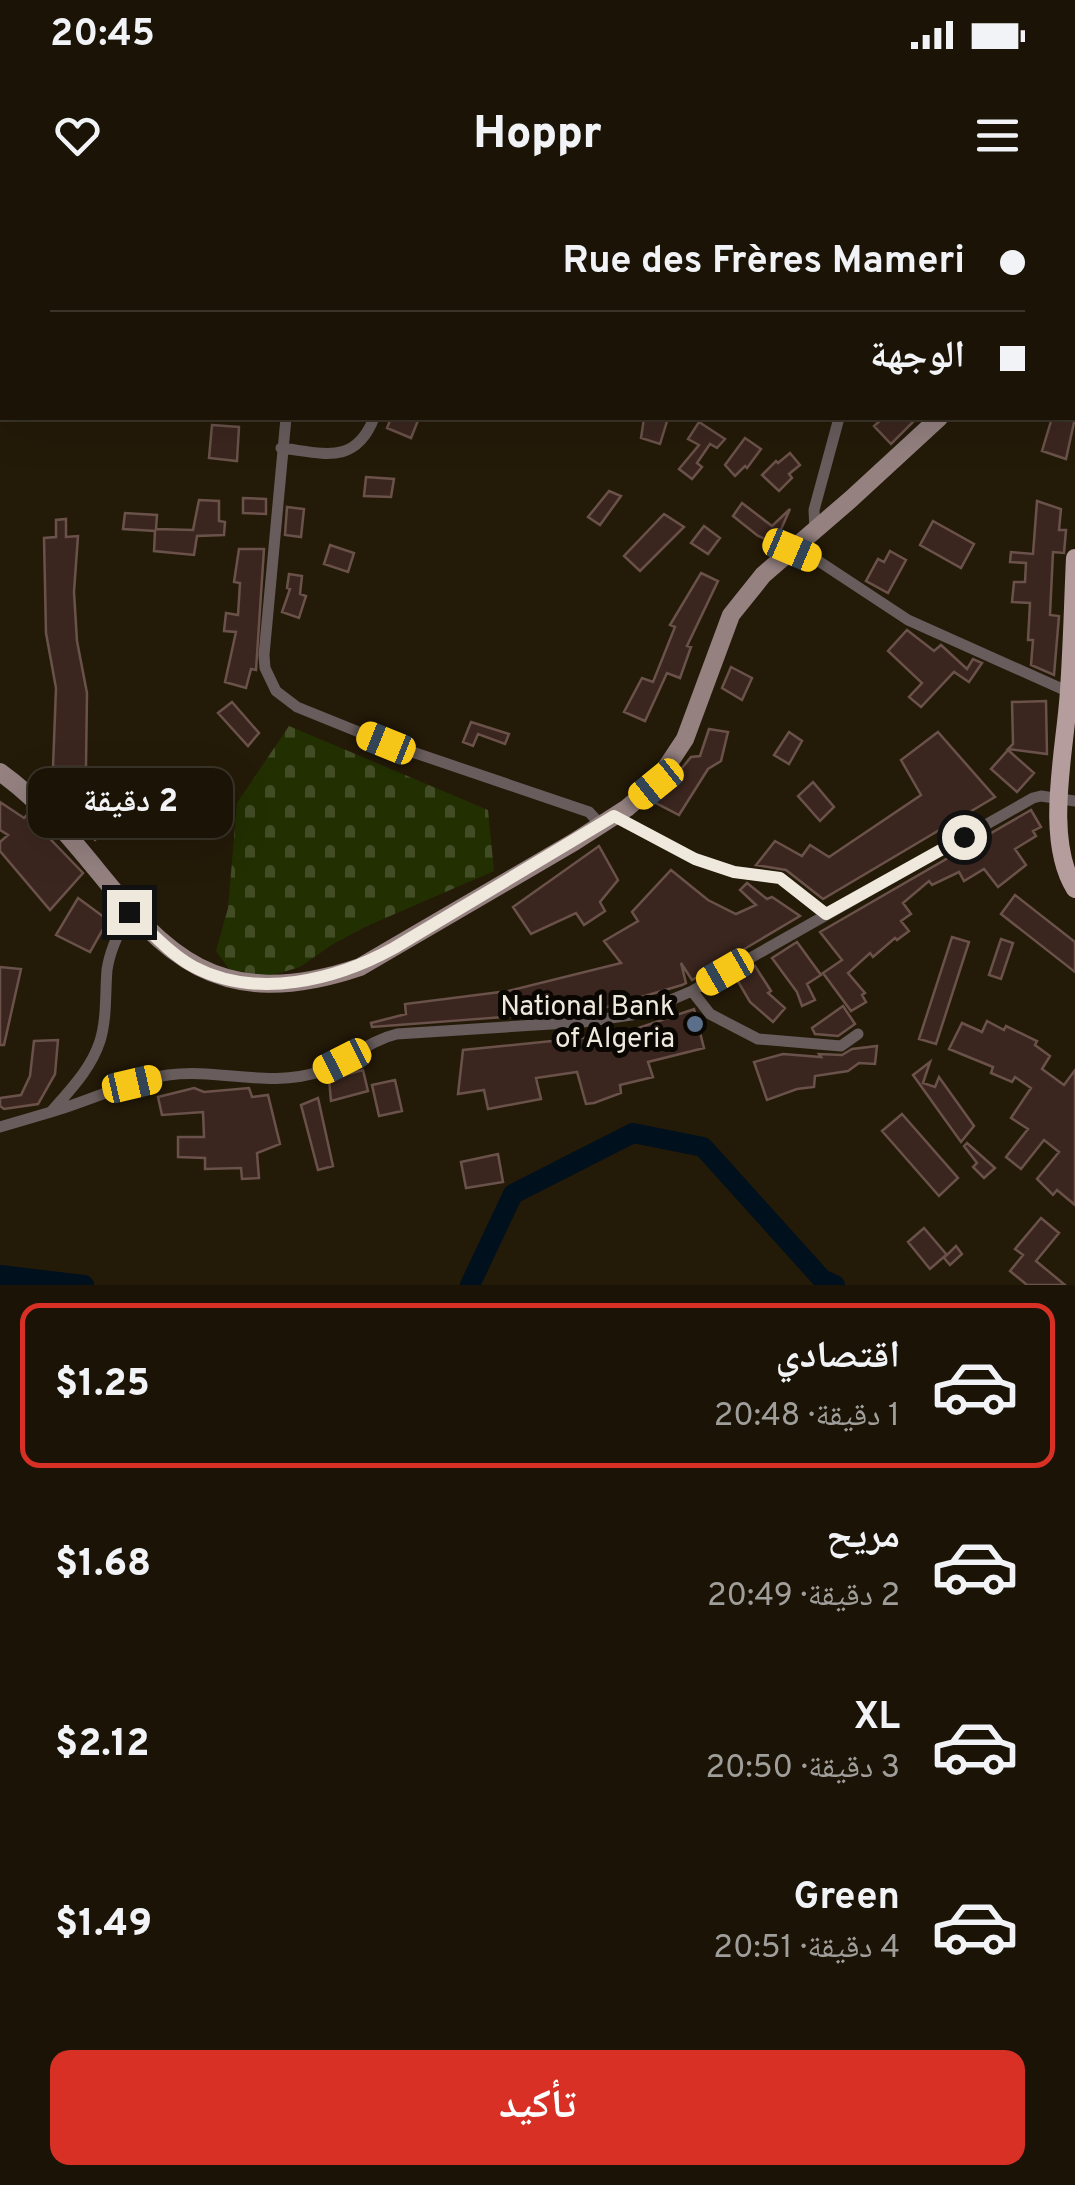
<!DOCTYPE html>
<html lang="ar">
<head>
<meta charset="utf-8">
<style>
  :root { --surface:#1b1406; --page:#241d10; --text:#f1f3f6; --muted:#a09e9b; --line:#393328; --accent:#d93025 }
  body { margin:0; font-family:Overpass,"Noto Naskh Arabic",sans-serif; background:var(--page); color:var(--text); direction:rtl; height:100vh; display:flex; flex-direction:column; font-size:38px; white-space:nowrap }
  * { box-sizing:border-box; margin:0 }
  p { font-size:32px; color:var(--muted) }
  .icon { flex:none; width:55px; height:55px; fill:none; stroke:currentColor; stroke-width:2; stroke-linecap:round; stroke-linejoin:round }
  .map { position:relative; height:1085px; overflow:hidden; direction:ltr }
  .drawer { display:flex; flex-direction:column; background:var(--surface); flex:1 }
  .drawer>* { flex:none }
  .top-card { position:absolute; left:0px; top:0px; width:1075px; height:220px; box-shadow:0 10px 40px #0002,0 0 0 2px var(--line); direction:rtl; display:grid; align-content:center; height:220px; padding:0 50px; background:var(--surface) }
  .end { position:absolute; width:45px; height:45px; margin:-22px; border:12px solid #efe8dd; background:#111; box-shadow:0 0 0 5px #111 }
  .from { border-radius:50% }
  .bubble { position:absolute; height:70px; border-radius:20px; background:var(--surface); box-shadow:0 10px 40px #0002,0 0 0 2px var(--line); font-size:32px; font-weight:800; line-height:70px; text-align:center; direction:rtl }
  .car { position:absolute; width:30px; height:60px; margin:-30px -15px; border-radius:12px; box-shadow:0 0 8px 2px #0007; background:linear-gradient(#f5c518 24%,#345 0 40%,#f5c518 0 76%,#345 0 86%,#f5c518 0) }
  .top-card b { display:flex; align-items:center; gap:35px; height:95px; font-size:38px }
  .top-card b+b { border-top:2px solid var(--line) }
  .top-card i { width:25px; height:25px; background:var(--text) }
  ul { padding:18px 0 0; list-style:none }
  li { display:flex; align-items:center; gap:30px; height:165px; margin:0 20px 15px; padding:0 30px; border:5px solid transparent; border-radius:20px }
  li div { flex:1 }
  li b { display:block; font-size:38px }
  li em { font-style:normal; font-weight:800 }
  li.active { border-color:var(--accent) }
  li>.icon { width:90px; height:90px; stroke-width:1.5 }
  .primary-button { display:flex; gap:20px; margin-top:auto; padding:20px 50px }
  .primary-button a { flex:1; height:115px; border-radius:20px; background:var(--accent); color:#fff; font-size:40px; font-weight:800; line-height:115px; text-align:center }
  .status { display:flex; justify-content:space-between; align-items:center; height:70px; padding:0 50px; background:var(--surface); direction:ltr }
  .status svg { height:28px; fill:currentColor }
  header { display:flex; justify-content:space-between; align-items:center; height:130px; padding:0 50px; background:var(--surface); font-size:45px; font-weight:800 }
  .map>svg:first-child { display:block }
  .cemetery { fill:url(#cemetery-stones) }
  .lines { fill:none; stroke-linecap:round; stroke-linejoin:round }
  .river { stroke:#00101d; stroke-width:20 }
  .building { fill:#3b261f; stroke:#6a524a; stroke-width:2.5 }
  .street { stroke:#685c5c; stroke-width:11 }
  .secondary { stroke:#948180; stroke-width:18 }
  .primary { stroke:#b69d9d; stroke-width:18 }
  .route { stroke:#efe8dd; stroke-width:12 }
  .service-dot { fill:#5c6f8a; stroke:#0a0602; stroke-width:4 }
  .labels { text-anchor:middle; dominant-baseline:central; stroke-width:10; stroke-linejoin:round; paint-order:stroke }
  .poi-label { font-size:28px; fill:#efe8dd; stroke:#0a0602; text-anchor:end }
</style>
</head>
<body>
<div class="status"><b>20:45</b><svg viewBox="0 0 49 12"><path d="M0 12V9h3v3zM5 12V6h3v6zM10 12V3h3v9zM15 12V0h3v12zM26 1h20v11H26zM47 4h2v5h-2z"/></svg></div>
<header><svg class="icon" aria-label="menu" viewBox="0 0 24 24"><path d="M4 6h16M4 12h16M4 18h16"/></svg>Hoppr<svg class="icon" aria-label="heart" viewBox="0 0 24 24"><path d="M12 20l-8-8c-3-5 5-10 8-4 3-6 11-1 8 4z"/></svg></header>
<div class="map">
<svg width="1075" height="1085" viewBox="0 0 1075 1085">
  <defs>
    <pattern id="cemetery-stones" width="16" height="16" patternUnits="userSpaceOnUse" patternTransform="scale(2.5)"><rect width="16" height="16" fill="#212f01"/><path d="M2 7V4a2 2 0 0 1 4 0v3zM10 15v-3a2 2 0 0 1 4 0v3z" fill="#424d26"/></pattern>
  </defs>
  <rect width="100%" height="100%" fill="#241a08"/>
  <path class="cemetery" d="M 289,526 L 488,610 L 494,671 L 367,726 L 333,744 L 300,767 L 266,777 L 229,769 L 216,751 L 228,708 L 237,603 Z"/>
  <g class="lines">
    <path class="river" d="M 0,1075 L 84,1085
      M 470,1085 L 513,994 L 633,933 L 703,947 L 822,1079 L 835,1085"/>
  </g>
  <path class="building" d="M 391,218 L 419,218 L 411,238 L 387,228 Z
    M 644,218 L 668,218 L 660,244 L 641,238 Z
    M 883,218 L 917,218 L 891,244 L 874,226 Z
    M 1052,218 L 1075,218 L 1066,259 L 1042,251 Z
    M 699,222 L 725,239 L 717,248 L 710,244 L 697,263 L 702,267 L 692,279 L 679,269 L 699,245 L 688,239 Z
    M 212,225 L 239,227 L 237,261 L 209,258 Z
    M 745,238 L 761,249 L 747,268 L 745,266 L 735,276 L 725,265 Z
    M 790,253 L 800,265 L 789,274 L 792,278 L 779,291 L 762,275 L 776,261 L 778,263 Z
    M 366,277 L 394,279 L 391,297 L 364,296 Z
    M 609,291 L 621,296 L 600,325 L 588,317 Z
    M 243,298 L 266,299 L 266,314 L 243,313 Z
    M 199,300 L 219,301 L 219,321 L 225,322 L 224,335 L 197,336 L 194,355 L 154,351 L 155,331 L 123,329 L 125,313 L 157,315 L 156,329 L 193,330 Z
    M 1037,301 L 1061,309 L 1059,330 L 1066,330 L 1064,353 L 1053,352 L 1050,415 L 1059,416 L 1054,475 L 1031,465 L 1033,440 L 1028,440 L 1030,403 L 1012,402 L 1014,382 L 1025,382 L 1026,363 L 1010,362 L 1011,352 L 1033,354 Z
    M 742,303 L 772,326 L 790,309 L 775,343 L 758,336 L 733,316 Z
    M 287,307 L 304,309 L 301,337 L 285,335 Z
    M 664,314 L 684,327 L 640,371 L 624,356 Z
    M 66,319 L 66,337 L 78,336 L 74,392 L 77,441 L 87,493 L 86,567 L 53,567 L 56,488 L 46,433 L 44,338 L 56,337 L 56,320 Z
    M 933,321 L 974,344 L 961,368 L 920,345 Z
    M 704,326 L 720,338 L 708,354 L 691,343 Z
    M 330,345 L 354,353 L 348,372 L 324,364 Z
    M 239,349 L 264,349 L 256,470 L 251,469 L 246,488 L 225,482 L 236,432 L 224,431 L 226,413 L 238,415 L 240,383 L 234,382 Z
    M 890,351 L 906,360 L 888,393 L 866,381 L 878,359 L 884,362 Z
    M 701,373 L 718,381 L 687,446 L 691,447 L 680,478 L 667,473 L 645,521 L 624,512 L 642,478 L 653,482 L 675,427 L 670,425 Z
    M 289,374 L 302,376 L 300,394 L 306,396 L 299,418 L 282,412 L 290,389 L 287,388 Z
    M 907,430 L 934,451 L 941,445 L 967,469 L 973,459 L 982,463 L 969,482 L 954,472 L 921,507 L 909,497 L 922,483 L 888,451 Z
    M 731,467 L 752,478 L 742,500 L 722,488 Z
    M 1046,501 L 1047,554 L 1008,549 L 1013,544 L 1012,502 Z
    M 232,502 L 259,533 L 248,546 L 218,513 Z
    M 471,522 L 509,534 L 505,544 L 478,534 L 473,546 L 463,542 Z
    M 709,529 L 728,532 L 721,561 L 708,569 L 679,615 L 654,602 L 691,557 L 700,556 Z
    M 789,532 L 802,541 L 789,564 L 774,555 Z
    M 938,532 L 995,597 L 823,699 L 786,670 L 756,665 L 775,641 L 802,656 L 810,645 L 829,657 L 921,595 L 901,560 Z
    M 1008,550 L 1034,573 L 1017,592 L 991,569 Z
    M 813,582 L 834,607 L 820,621 L 798,596 Z
    M 87,583 L 119,615 L 95,640 L 58,604 L 73,589 L 78,593 Z
    M 0,602 L 24,618 L 27,615 L 83,673 L 50,710 L 0,651 L 0,642 L 8,635 L 0,630 Z
    M 1031,610 L 1041,627 L 1033,631 L 1036,636 L 1015,649 L 1026,665 L 998,687 L 984,669 L 964,681 L 959,672 L 932,685 L 929,681 L 903,703 L 911,714 L 901,721 L 909,731 L 897,740 L 895,738 L 873,757 L 870,753 L 848,773 L 865,793 L 862,795 L 866,802 L 851,811 L 823,773 L 842,760 L 820,732 Z
    M 599,646 L 618,680 L 600,702 L 605,711 L 584,725 L 576,713 L 531,734 L 513,707 Z
    M 671,670 L 708,700 L 736,714 L 756,705 L 740,690 L 747,683 L 767,699 L 772,697 L 800,716 L 692,780 L 681,763 L 686,783 L 682,785 L 597,810 L 372,827 L 371,823 L 406,814 L 405,804 L 508,791 L 621,763 L 604,741 L 638,721 L 632,712 Z
    M 1015,695 L 1075,742 L 1075,772 L 1001,714 Z
    M 78,698 L 108,720 L 90,752 L 56,735 Z
    M 952,737 L 969,742 L 936,844 L 919,839 Z
    M 1001,739 L 1013,743 L 1001,779 L 989,775 Z
    M 797,742 L 821,775 L 807,784 L 815,800 L 802,806 L 797,792 L 772,758 Z
    M 755,766 L 771,791 L 768,793 L 785,808 L 773,822 L 750,802 L 736,778 Z
    M 0,767 L 21,769 L 4,845 L 0,845 Z
    M 843,806 L 855,824 L 838,836 L 815,834 L 812,828 Z
    M 694,809 L 704,848 L 648,862 L 653,877 L 620,885 L 621,893 L 594,903 L 586,904 L 577,872 L 536,878 L 541,899 L 488,909 L 484,890 L 458,894 L 463,850 L 621,834 Z
    M 987,821 L 1004,830 L 1006,826 L 1037,841 L 1035,845 L 1050,856 L 1042,869 L 1064,885 L 1075,870 L 1075,1005 L 1057,990 L 1053,995 L 1037,979 L 1059,952 L 1044,940 L 1021,969 L 1006,957 L 1028,929 L 1011,918 L 1031,888 L 1015,877 L 1012,882 L 991,873 L 993,867 L 949,849 L 962,823 L 982,832 Z
    M 58,840 L 55,874 L 38,904 L 4,909 L 0,906 L 0,898 L 21,895 L 30,876 L 34,841 Z
    M 877,846 L 875,864 L 859,863 L 848,871 L 815,876 L 814,887 L 797,889 L 767,900 L 754,862 L 783,854 L 821,857 L 819,854 L 842,855 L 852,849 Z
    M 930,862 L 923,883 L 935,887 L 939,877 L 974,926 L 961,942 L 913,875 Z
    M 363,870 L 368,891 L 331,901 L 329,879 Z
    M 395,880 L 402,911 L 379,916 L 372,885 Z
    M 194,888 L 204,892 L 249,888 L 252,897 L 268,895 L 280,944 L 257,953 L 259,978 L 242,979 L 241,968 L 205,969 L 205,958 L 178,957 L 178,937 L 204,937 L 203,912 L 162,915 L 158,897 Z
    M 318,898 L 333,966 L 318,970 L 301,905 Z
    M 902,914 L 958,978 L 939,996 L 882,931 Z
    M 967,943 L 995,968 L 984,978 L 973,967 L 977,963 L 964,946 Z
    M 498,954 L 503,982 L 466,988 L 461,962 Z
    M 1041,1018 L 1059,1033 L 1036,1061 L 1065,1085 L 1027,1085 L 1010,1071 L 1023,1055 L 1015,1049 Z
    M 924,1028 L 947,1055 L 956,1046 L 962,1054 L 950,1065 L 944,1058 L 946,1055 L 930,1069 L 908,1042 Z"/>
  <g class="lines">
    <path class="street" d="M 1022,0 L 1024,2
      M 294,2 L 294,0
      M 447,2 L 448,0
      M 1072,94 L 1075,100
      M 286,218 L 264,455 L 265,468 L 276,491 L 297,507 L 386,543 L 589,612 L 601,625
      M 281,248 C 323,253 355,266 374,218
      M 815,331 L 814,310 L 839,218
      M 792,350 L 820,362 L 908,420 L 1069,492
      M 614,616 L 695,659 L 734,672 L 780,678 L 826,715
      M 129,711 C 120,731 110,749 107,770 C 105,794 107,818 100,841 C 91,869 70,890 51,912 C 90,901 128,881 168,875 C 220,868 269,889 322,871 C 350,862 366,841 397,834 L 583,822 L 638,814 L 692,791 L 1033,598 L 1041,596 L 1075,601
      M 692,791 L 710,814 L 758,839 L 841,846 L 858,834
      M 0,927 L 51,912"/>
    <path class="secondary" d="M 1072,113 L 1075,112
      M 0,572 C 131,666 151,838 360,767 L 574,642 L 627,608 L 656,583 L 685,539 L 731,415 L 763,375 L 851,299 L 939,218"/>
    <path class="primary" d="M 1075,358 C 1073,402 1072,446 1069,490 C 1066,547 1043,638 1075,689"/>
  </g>
  <g class="lines">
    <path class="route" d="M 129,712 C 149,730 170,754 194,767 C 257,800 336,780 394,748 L 614,616 L 695,659 L 734,672 L 780,678 L 826,714 L 964,637"/>
  </g>
  <circle class="service-dot" cx="695" cy="824" r="10"/>
  <g class="labels">
    <g class="poi-label">
      <text x="675" y="808">National Bank<tspan x="675" dy="32">of Algeria</tspan></text>
    </g>
  </g>
</svg>
<i class="end from" style="left:964px;top:637px"></i>
<i class="end" style="left:129px;top:712px"></i>
<div class="bubble" style="left:28px;top:568px;width:205px">2 دقيقة</div>
<i class="car" style="left:792px;top:350px;rotate:113deg"></i>
<i class="car" style="left:386px;top:543px;rotate:292deg"></i>
<i class="car" style="left:656px;top:584px;rotate:231deg"></i>
<i class="car" style="left:725px;top:772px;rotate:240deg"></i>
<i class="car" style="left:342px;top:861px;rotate:243deg"></i>
<i class="car" style="left:132px;top:884px;rotate:77deg"></i>
<div class="top-card">
<b><i class="from"></i>Rue des Frères Mameri</b>
<b><i></i>الوجهة</b>
</div>
</div>
<section class="drawer">
<ul>
<li class="active"><svg class="icon" aria-label="car" viewBox="0 0 24 24"><path d="M5 17H2v-5l4-1 3-4h7l3 4 3 1v5h-3M9 17h6M6 11h13"/><circle cx="7" cy="17" r="2"/><circle cx="17" cy="17" r="2"/></svg><div><b>اقتصادي</b><p>1 دقيقة · 20:48</p></div><em>$1.25</em></li>
<li><svg class="icon" aria-label="car" viewBox="0 0 24 24"><path d="M5 17H2v-5l4-1 3-4h7l3 4 3 1v5h-3M9 17h6M6 11h13"/><circle cx="7" cy="17" r="2"/><circle cx="17" cy="17" r="2"/></svg><div><b>مريح</b><p>2 دقيقة · 20:49</p></div><em>$1.68</em></li>
<li><svg class="icon" aria-label="car" viewBox="0 0 24 24"><path d="M5 17H2v-5l4-1 3-4h7l3 4 3 1v5h-3M9 17h6M6 11h13"/><circle cx="7" cy="17" r="2"/><circle cx="17" cy="17" r="2"/></svg><div><b>XL</b><p>3 دقيقة · 20:50</p></div><em>$2.12</em></li>
<li><svg class="icon" aria-label="car" viewBox="0 0 24 24"><path d="M5 17H2v-5l4-1 3-4h7l3 4 3 1v5h-3M9 17h6M6 11h13"/><circle cx="7" cy="17" r="2"/><circle cx="17" cy="17" r="2"/></svg><div><b>Green</b><p>4 دقيقة · 20:51</p></div><em>$1.49</em></li>
</ul>
<div class="primary-button"><a>تأكيد</a></div>
</section>
</body>
</html>
